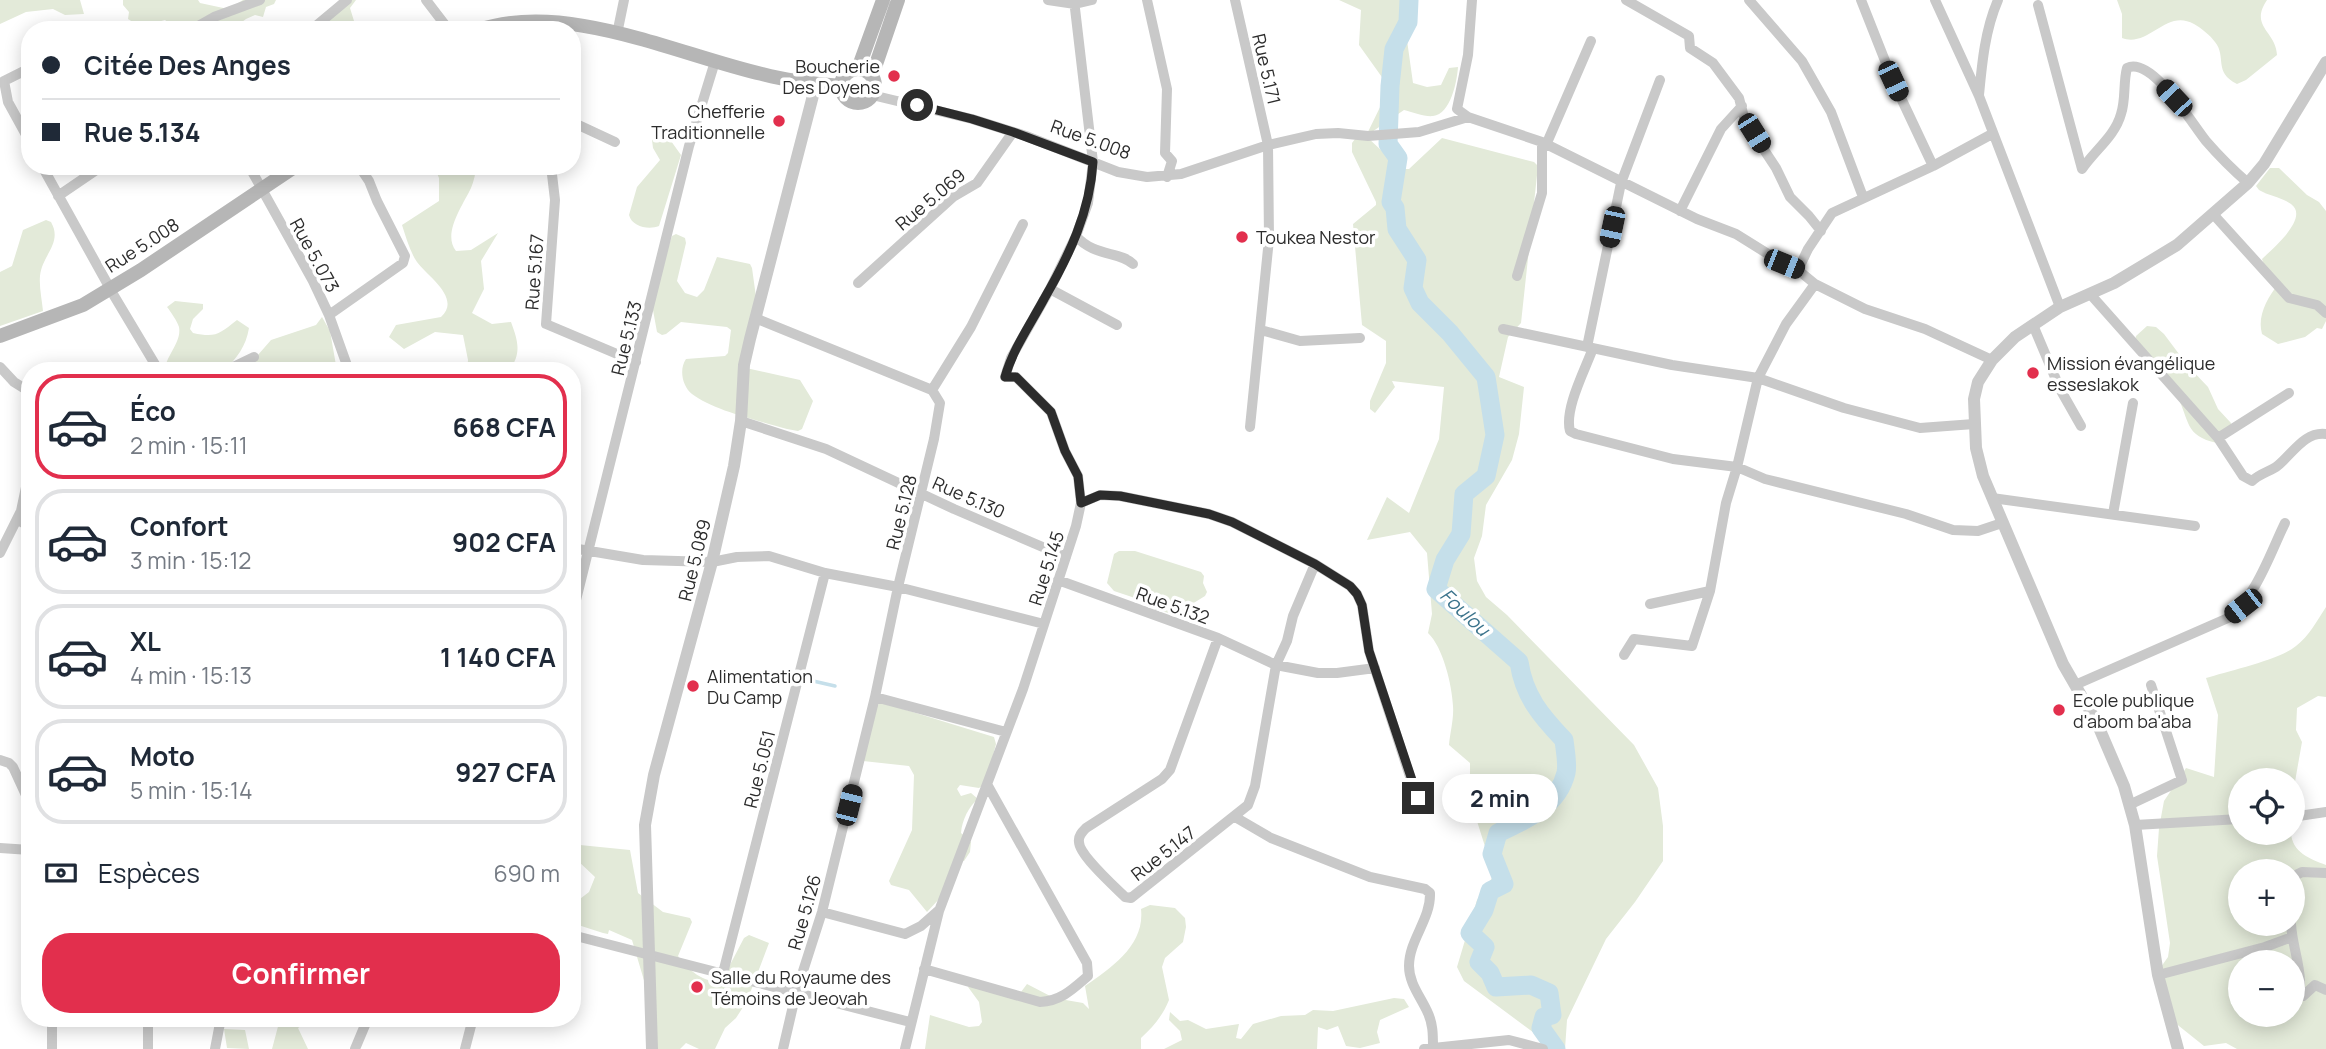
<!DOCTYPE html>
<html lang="fr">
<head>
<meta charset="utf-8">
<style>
  :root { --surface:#fff; --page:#f6f6f7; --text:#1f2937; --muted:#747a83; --line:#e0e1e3; --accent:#e22f4d }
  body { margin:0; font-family:Manrope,sans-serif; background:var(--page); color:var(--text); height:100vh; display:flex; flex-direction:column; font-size:26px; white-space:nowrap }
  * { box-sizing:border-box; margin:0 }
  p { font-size:23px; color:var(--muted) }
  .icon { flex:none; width:38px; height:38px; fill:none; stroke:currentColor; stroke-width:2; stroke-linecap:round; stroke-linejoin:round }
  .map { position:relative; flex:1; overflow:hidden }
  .drawer { position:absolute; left:21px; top:362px; width:560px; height:665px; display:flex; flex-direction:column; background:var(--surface); border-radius:28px; box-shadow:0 4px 18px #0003 }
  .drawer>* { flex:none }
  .banner { position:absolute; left:21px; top:21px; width:560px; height:154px; border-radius:28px; box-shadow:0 4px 18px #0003; display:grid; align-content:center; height:154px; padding:0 21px; background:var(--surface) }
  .fabs { position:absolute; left:2228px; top:768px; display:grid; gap:14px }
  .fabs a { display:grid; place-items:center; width:77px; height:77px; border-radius:50%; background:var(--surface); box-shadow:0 4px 18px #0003; font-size:35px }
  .end { position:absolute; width:32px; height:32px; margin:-16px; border:9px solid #2c2c2c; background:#fff; box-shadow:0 0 0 4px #fff }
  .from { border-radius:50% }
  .bubble { position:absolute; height:49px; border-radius:24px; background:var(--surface); box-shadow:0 4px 18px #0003; font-size:23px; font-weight:700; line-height:49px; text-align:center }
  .car { position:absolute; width:21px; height:42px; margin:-21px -10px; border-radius:9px; box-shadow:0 0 5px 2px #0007; background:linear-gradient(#222 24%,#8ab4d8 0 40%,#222 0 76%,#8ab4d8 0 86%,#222 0) }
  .banner b { display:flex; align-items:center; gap:24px; height:66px; font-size:26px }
  .banner b+b { border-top:2px solid var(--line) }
  .banner i { width:18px; height:18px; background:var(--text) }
  ul { padding:12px 0 0; list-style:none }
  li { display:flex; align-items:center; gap:21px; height:105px; margin:0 14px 10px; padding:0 7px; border:4px solid var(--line); border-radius:28px }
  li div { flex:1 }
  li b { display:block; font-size:26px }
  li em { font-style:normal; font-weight:700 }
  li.current { border-color:var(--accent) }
  li>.icon { width:63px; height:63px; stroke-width:1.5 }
  .pay { display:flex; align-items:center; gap:18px; height:77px; padding:0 21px; font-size:26px }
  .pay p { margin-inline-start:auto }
  .primary-button { display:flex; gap:14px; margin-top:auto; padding:14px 21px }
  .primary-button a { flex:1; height:80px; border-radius:28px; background:var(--accent); color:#fff; font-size:28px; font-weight:700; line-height:80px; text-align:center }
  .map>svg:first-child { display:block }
  .green { fill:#e3ead9; fill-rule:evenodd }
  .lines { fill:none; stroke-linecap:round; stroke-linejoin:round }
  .stream { stroke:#c5dfea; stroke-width:3.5 }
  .river { stroke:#c5dfea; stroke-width:19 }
  .minor { stroke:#c9c9c9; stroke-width:10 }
  .tertiary { stroke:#c9c9c9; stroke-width:12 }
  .secondary { stroke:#b6b6b6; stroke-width:14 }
  .route { stroke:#2c2c2c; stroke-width:9 }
  .poi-dot { fill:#e22f4d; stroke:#fff; stroke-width:2.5 }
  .labels { text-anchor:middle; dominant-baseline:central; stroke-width:7; stroke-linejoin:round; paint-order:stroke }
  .poi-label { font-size:18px; fill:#2c2c2c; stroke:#fff; text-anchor:start }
  .street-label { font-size:18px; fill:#2c2c2c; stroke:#fff }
  .water-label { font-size:19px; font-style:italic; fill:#3c748c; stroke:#fff }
</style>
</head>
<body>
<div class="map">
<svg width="2326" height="1049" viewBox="0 0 2326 1049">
  <rect width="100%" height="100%" fill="#fff"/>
  <path class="green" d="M 0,0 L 80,0 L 84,14 L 65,15 L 53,9 L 26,12 L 0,24 Z
    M 123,0 L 198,0 L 200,3 L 228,9 L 243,0 L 276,0 L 274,4 L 266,7 L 263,17 L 255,15 L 246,19 L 231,30 L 177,30 L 165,20 C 152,23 145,30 132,30 L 136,24 L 128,19 L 129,12 L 123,5 Z
    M 343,0 L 356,0 L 350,8 L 354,21 L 360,30 L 325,30 L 330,15 Z
    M 1339,0 L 1412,0 L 1405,26 L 1413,83 L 1427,87 L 1441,85 L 1449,68 L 1458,67 C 1457,81 1451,114 1433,116 C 1425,117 1412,112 1404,110 L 1366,136 L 1401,169 L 1409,169 L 1442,138 L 1534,162 L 1538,166 L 1521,323 L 1508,337 L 1499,377 L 1524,387 L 1519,434 L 1512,460 L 1486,505 L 1482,536 L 1474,558 L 1477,581 L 1486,597 L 1507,615 L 1634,745 L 1658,788 L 1663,826 L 1663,861 L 1635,902 L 1606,939 L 1567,1020 L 1565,1049 L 1545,1049 L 1549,1044 L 1464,981 L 1457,967 L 1477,900 L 1494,875 L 1470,799 L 1470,763 L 1449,745 C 1450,733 1454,719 1453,706 C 1452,685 1443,647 1428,633 L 1432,614 L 1427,553 L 1410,532 L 1367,540 L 1387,497 L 1409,513 L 1439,439 L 1444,387 L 1392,381 L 1395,387 L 1375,413 L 1370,409 L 1370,401 L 1386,363 L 1386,341 L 1362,325 L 1353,224 L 1376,205 L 1376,202 L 1352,152 L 1352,143 L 1355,139 L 1366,136 L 1383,101 L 1384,80 L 1359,45 L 1361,10 Z
    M 2117,0 L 2267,0 C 2249,27 2276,31 2277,55 L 2246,80 L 2237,84 C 2213,72 2227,57 2215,42 C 2211,36 2200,27 2194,24 C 2166,8 2149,48 2122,38 L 2122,14 Z
    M 656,138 L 671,141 L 681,155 L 659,226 C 649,230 632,227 629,215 L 637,187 L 660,160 L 653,148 L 652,140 Z
    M 434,166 L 477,166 C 475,174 474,181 471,188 C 463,205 442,234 456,251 L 471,250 L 498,233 L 481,261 L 484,289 L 472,313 L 492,324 L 511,322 C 518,341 522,353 509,371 L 467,371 L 468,360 L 463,335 L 435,332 L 404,349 L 389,337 L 396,325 L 441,317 C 462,298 427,276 417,262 C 410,252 406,237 402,225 L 439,201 L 439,178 Z
    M 2270,168 L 2279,168 L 2307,195 L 2319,202 L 2326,211 L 2326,321 L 2322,329 L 2317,328 L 2305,337 L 2278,344 L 2262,334 C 2257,316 2267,299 2278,284 L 2265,268 L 2262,259 C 2272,249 2310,218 2291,204 C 2281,197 2269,196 2259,190 L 2256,186 Z
    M 46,220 L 51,222 C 63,243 42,255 40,276 C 39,287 42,300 43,311 L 0,326 L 0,272 L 12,266 L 23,230 Z
    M 676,234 L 685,238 L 686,243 L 677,281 L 685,293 L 697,297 L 704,290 L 717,257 L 750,264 L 752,268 L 757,304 L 746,368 L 800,380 L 813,401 L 802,429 L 798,431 L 787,429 C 761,421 714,411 692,394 C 682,386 679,369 686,359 L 725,356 L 728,353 L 731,330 L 727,327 L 681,322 L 666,334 L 662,335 L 657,332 L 651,299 L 672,236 Z
    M 175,301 L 203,304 L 203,309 L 193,319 L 190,329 L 193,333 C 216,338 219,334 237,320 L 249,328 C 246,346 237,359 223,371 L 165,371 C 165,356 182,343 179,327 C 177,321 171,312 167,307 Z
    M 322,317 L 330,331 L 337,371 L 244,371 L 271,340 L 316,325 Z
    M 2147,326 L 2156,327 L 2164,334 L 2188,366 L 2208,387 L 2218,409 L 2231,423 L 2231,428 L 2217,443 C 2184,436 2190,420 2177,396 C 2167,379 2147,361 2134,345 L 2136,336 Z
    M 1119,551 L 1135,551 L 1201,572 L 1204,576 L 1203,583 L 1207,592 L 1205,596 L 1192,604 L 1188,615 L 1181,616 L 1153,609 L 1132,597 L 1114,591 L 1107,583 L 1114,554 Z
    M 2326,607 L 2326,697 L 2318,696 L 2297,708 L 2296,730 L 2302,742 L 2293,793 L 2292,780 L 2240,780 L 2240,833 L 2291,833 C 2292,852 2310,859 2326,865 L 2326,1049 L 2237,1049 L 2226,1043 L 2204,1046 L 2169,1018 L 2156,974 L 2168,957 L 2170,943 L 2157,856 L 2159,828 L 2164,801 L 2186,768 L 2214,777 L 2218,715 L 2206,678 C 2228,671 2279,660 2296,646 C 2309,636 2317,621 2326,607 ZM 2240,872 L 2292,872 L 2292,924 L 2240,924 ZM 2240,962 L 2292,962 L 2292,1015 L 2240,1015 Z
    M 880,702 L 994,737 L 996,744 L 986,783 L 979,788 L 960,785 L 957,789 L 961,796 L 971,793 L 978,799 C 969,806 962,820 961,833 L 971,842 L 970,852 L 964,861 L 955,862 L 940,898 L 927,912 L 909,890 L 891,885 L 889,881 L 912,830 L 914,775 L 909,766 L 863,761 L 873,712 Z
    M 580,845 L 630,850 L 638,893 L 663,912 L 690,918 L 692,922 L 678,956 C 689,971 703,982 721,982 L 744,938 L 749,935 L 769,943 L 747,1001 L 736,1018 L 725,1028 L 715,1049 L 699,1049 L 686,1043 L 680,1049 L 656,1049 L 654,1014 L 632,940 L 609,930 L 608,934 L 603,933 L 572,923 L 572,905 L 589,892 L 595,877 L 577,860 Z
    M 1150,905 L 1175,908 L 1185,918 L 1186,927 L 1183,942 L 1165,958 L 1162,967 L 1169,1000 C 1163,1015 1154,1026 1141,1038 L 1141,1049 L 925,1049 L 930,1015 L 969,1027 L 979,1026 L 982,1022 L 979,1002 L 968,987 L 982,982 L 1021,992 L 1027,984 L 1054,998 L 1083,1003 L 1089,1009 L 1085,986 C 1112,967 1145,945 1141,909 Z
    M 1394,998 L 1404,999 L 1409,1007 L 1380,1020 L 1377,1032 L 1380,1043 L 1360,1048 L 1346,1046 L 1338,1026 L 1327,1030 L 1318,1027 L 1317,1049 L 1164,1049 L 1182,1040 L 1180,1031 L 1169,1020 L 1170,1012 L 1180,1021 L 1188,1020 L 1206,1029 L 1239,1024 L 1236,1038 L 1241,1039 L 1253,1024 L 1281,1016 L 1305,1015 L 1313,1010 L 1333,1011 Z
    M 280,1019 L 312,1019 L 298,1028 L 308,1049 L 272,1049 Z
    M 224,1029 L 245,1030 L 249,1049 L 227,1048 Z"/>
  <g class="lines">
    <path class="stream" d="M 800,678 L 835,686"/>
    <path class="river" d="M 1409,0 L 1408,22 L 1394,49 L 1390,86 L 1388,144 L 1398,158 L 1391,202 L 1395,208 L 1397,229 L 1417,260 L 1413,288 L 1420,303 L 1450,333 L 1486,377 L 1495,435 L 1486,476 L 1464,494 L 1461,534 L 1445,560 L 1436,589 L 1519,662 C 1524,696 1541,716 1564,740 C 1565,750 1568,763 1566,773 C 1558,806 1526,820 1498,833 L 1492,854 L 1504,884 L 1490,891 L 1484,910 L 1470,933 L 1485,947 L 1479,962 L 1490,973 L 1496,987 L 1531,985 L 1549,993 L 1552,1015 L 1544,1017 L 1541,1028 L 1556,1049"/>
    <path class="minor" d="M 426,0 L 449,30
      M 1048,0 L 1075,4 L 1092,0
      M 1147,0 L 1167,89 L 1165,153 L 1172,161 L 1167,177
      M 1235,0 L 1268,145 L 1269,239 L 1250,427
      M 1626,0 L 1689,36 L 1690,48 L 1713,63 L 1739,98 L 1745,121 L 1776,168 L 1790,197 L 1809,216 L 1821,231
      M 1749,0 L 1802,61 L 1831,112 L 1863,197
      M 1861,0 L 1893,81 L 1933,166
      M 1935,0 L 1979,96 L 2060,307
      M 2038,5 L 2082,169 C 2095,150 2115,136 2121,114 C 2126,99 2123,83 2127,68 C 2152,56 2192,124 2206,141 C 2219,156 2233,170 2248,183
      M 160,30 L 173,27 L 183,30
      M 191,30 L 214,17 L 260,0
      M 311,30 L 347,0
      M 617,34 L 624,0
      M 30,68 L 4,81 L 8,102 L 30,142
      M 872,95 L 972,119 L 1026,136 L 1118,172 L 1147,177 L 1181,174 L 1268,145 L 1316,134 L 1338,133 L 1368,136 L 1419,132 L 1468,117 L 1542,142 L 1697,219 L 1736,234 L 1784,264 L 1798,270 L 1815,284 L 1865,309 L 1925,329 L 1992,360
      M 1979,95 C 1982,63 1985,30 1998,0
      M 1468,117 L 1457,109 L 1468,55 L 1472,0
      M 572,122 L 615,142
      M 1546,145 L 1591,41
      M 42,166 L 107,283
      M 249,166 L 313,281 L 329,315 L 403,263 L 405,256 L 377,201 L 369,181 L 359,166
      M 551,166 L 555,200 L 546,324 L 636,362
      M 58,196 L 102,166
      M 1680,211 L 1721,129 L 1742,106
      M 2213,214 L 2289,298 L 2317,305 L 2326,313
      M 1076,236 C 1094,257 1120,251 1133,264
      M 1269,239 L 1347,239
      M 1798,270 L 1808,249 L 1832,213 L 1933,166 L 1992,134
      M 1517,276 L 1542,193 L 1542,142
      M 858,283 L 953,197 L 977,183 L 1013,132
      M 110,289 L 159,371
      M 1050,289 L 1117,325
      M 2091,295 L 2218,438 L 2243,476 L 2252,481 C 2259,474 2268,472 2276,467 C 2292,455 2304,431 2326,434
      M 329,315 L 349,371
      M 755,318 L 932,390 L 940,403 L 934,439 L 898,587 L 875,697 L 1006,732
      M 2033,325 L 2060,389 L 2081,426
      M 1503,329 L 1672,365 L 1758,378 L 1844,408 L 1920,428 L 1974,424
      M 1261,330 L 1300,341 L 1360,338
      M 1587,347 L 1621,183 L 1660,80
      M 1593,348 C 1585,370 1564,409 1570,431 L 1576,434 L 1673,459 L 1737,467 L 1765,479 L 1906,514 L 1953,530 L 1978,531 L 2002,523
      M 0,367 L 14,382 L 30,392
      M 225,371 L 254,357
      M 932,390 L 971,327 L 1023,224
      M 741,421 L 826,449 L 954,509 L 1066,557
      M 2218,438 L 2289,393
      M 1992,498 L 2195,526
      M 1081,503 L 1100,495 L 1120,496 L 1209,514 L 1232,522 L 1315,564 L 1350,586 L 1357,594 L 1362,605 L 1369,651 L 1417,798
      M 2113,514 L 2133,403
      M 18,520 L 30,527
      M 572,548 L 643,560 L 712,562 L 737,557 L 769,556 L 825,573 L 898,587 L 1044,624
      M 0,553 L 21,511 L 30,468
      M 1058,580 L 1218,638 L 1276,665 L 1318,673 L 1337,673 L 1375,668
      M 1650,604 L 1710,591
      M 572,616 L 689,146 L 713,68
      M 1218,638 L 1170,770 L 1162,779 L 1086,828 C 1082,832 1078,836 1079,842 C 1079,855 1115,887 1125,897 L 1131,898 L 1136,894 L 1248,805 L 1255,786 L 1276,665 L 1287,641 L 1293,616 L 1315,564
      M 1624,655 L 1634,639 L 1692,646 L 1710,591 L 1726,503 L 1737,467 L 1758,378 L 1786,324 L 1815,284
      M 2075,685 L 2228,618 C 2257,595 2269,556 2285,523
      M 0,760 L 9,763 L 13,767 L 30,804
      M 2129,805 L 2182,780 L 2151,685
      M 1235,817 L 1271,838 L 1370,877 L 1425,889 L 1430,893 C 1431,919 1409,940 1409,966 C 1409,983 1420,996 1427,1011 C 1433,1023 1433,1034 1433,1048
      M 2292,817 L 2326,812
      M 2135,825 L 2240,819
      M 0,848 L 30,850
      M 2292,877 L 2302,872 L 2326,873
      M 822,912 L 905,934 L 921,926 L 938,911
      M 2291,924 C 2292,943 2299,961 2300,980 C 2300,987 2299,990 2303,996 L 2315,985 L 2326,990
      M 572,935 L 910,1022
      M 924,969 L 1040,1002 C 1061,1001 1073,989 1088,976 L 1087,963 L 988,786
      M 723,973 L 825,573
      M 2158,975 L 2265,947 L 2292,937
      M 148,1018 L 148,1049
      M 52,1049 L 52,1018
      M 215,1049 L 221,1018
      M 355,1049 L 368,1018
      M 465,1049 L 473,1018
      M 783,1049 L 796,993 L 822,912 L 875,697
      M 905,1049 L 939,911 L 1023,689 L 1076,526 L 1081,503 L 1078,476 L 1065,451 L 1051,412 L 1016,377 L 1005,377 L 1011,358 L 1050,289 L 1076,236 L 1088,203 L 1093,162 L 1074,0
      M 1424,1049 L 1509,1040 L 1543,1049"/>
    <path class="tertiary" d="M 652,1049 L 645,825 L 654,775 L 712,562 L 734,466 L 741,421 L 744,365 L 750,339 L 816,84
      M 2178,1049 L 2158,975 L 2135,825 L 2124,786 L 2097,723 L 2063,664 L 1983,476 L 1976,448 L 1974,399 L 1978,382 L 1992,360 L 2015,337 L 2060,307 L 2114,283 L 2177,245 L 2248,183 L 2264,164 L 2326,62"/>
    <path class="secondary" d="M 479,30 C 566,1 676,54 762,74 C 788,81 815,84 842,86
      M 858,69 L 883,0
      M841 86a17 17 0 1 1 34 0a17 17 0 1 1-34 0Z
      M 872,76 L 898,0
      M 0,336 L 83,305 L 141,270 L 296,166"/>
  </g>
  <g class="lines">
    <path class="route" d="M 917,105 L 972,119 L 1013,132 L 1093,162 C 1090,212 1069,256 1044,299 C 1030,325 1013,349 1005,377 L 1016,377 L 1051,412 L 1065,451 L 1078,476 L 1081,503 L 1100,495 L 1120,496 L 1209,514 L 1232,522 L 1315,564 L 1350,586 L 1357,594 L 1362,605 L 1369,651 L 1418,798"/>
  </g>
  <g class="poi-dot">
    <circle cx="894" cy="76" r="7"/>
    <circle cx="779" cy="121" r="7"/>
    <circle cx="1242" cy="237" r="7"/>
    <circle cx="2033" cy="373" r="7"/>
    <circle cx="693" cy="686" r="7"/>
    <circle cx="2059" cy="710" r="7"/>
    <circle cx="697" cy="987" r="7"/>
  </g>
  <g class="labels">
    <g class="poi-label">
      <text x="880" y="66" text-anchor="end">Boucherie<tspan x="880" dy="21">Des Doyens</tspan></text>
      <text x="765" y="111" text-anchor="end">Chefferie<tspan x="765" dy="21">Traditionnelle</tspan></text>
      <text x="1256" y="237">Toukea Nestor</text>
      <text x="2047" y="363">Mission évangélique<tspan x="2047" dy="21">esseslakok</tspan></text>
      <text x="707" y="676">Alimentation<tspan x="707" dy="21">Du Camp</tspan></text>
      <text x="2073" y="700">Ecole publique<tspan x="2073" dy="21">d'abom ba'aba</tspan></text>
      <text x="711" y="977">Salle du Royaume des<tspan x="711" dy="21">Témoins de Jeovah</tspan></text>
    </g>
    <g class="street-label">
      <text transform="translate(1267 69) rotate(77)">Rue 5.171</text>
      <text transform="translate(1091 139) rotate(20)">Rue 5.008</text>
      <text transform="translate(930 199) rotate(-40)">Rue 5.069</text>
      <text transform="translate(142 245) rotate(-33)">Rue 5.008</text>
      <text transform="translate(315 255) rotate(61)">Rue 5.073</text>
      <text transform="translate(534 272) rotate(-86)">Rue 5.167</text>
      <text transform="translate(626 338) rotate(-76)">Rue 5.133</text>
      <text transform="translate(969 497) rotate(24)">Rue 5.130</text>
      <text transform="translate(901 512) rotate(-76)">Rue 5.128</text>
      <text transform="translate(694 560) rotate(-76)">Rue 5.089</text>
      <text transform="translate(1046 568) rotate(-72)">Rue 5.145</text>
      <text transform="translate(1173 605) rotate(20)">Rue 5.132</text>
      <text transform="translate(759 769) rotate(-76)">Rue 5.051</text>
      <text transform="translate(1163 853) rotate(-38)">Rue 5.147</text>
      <text transform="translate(804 912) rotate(-74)">Rue 5.126</text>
    </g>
    <g class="water-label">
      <text transform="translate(1465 612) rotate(43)">Foulou</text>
    </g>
  </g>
</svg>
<div class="fabs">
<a><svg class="icon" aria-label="locate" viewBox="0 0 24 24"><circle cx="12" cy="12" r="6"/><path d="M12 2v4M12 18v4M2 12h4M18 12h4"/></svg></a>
<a>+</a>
<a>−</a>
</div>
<i class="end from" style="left:917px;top:105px"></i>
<i class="end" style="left:1418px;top:798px"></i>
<div class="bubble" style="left:1442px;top:774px;width:116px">2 min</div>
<i class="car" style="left:1893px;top:81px;rotate:155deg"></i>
<i class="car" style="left:2174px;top:98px;rotate:317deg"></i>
<i class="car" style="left:1754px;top:133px;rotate:148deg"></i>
<i class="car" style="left:1612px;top:227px;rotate:192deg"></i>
<i class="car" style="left:1784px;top:264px;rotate:112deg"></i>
<i class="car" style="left:2243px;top:606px;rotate:232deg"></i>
<i class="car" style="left:849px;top:805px;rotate:14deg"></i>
<div class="banner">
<b><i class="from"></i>Citée Des Anges</b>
<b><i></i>Rue 5.134</b>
</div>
<section class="drawer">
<ul>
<li class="current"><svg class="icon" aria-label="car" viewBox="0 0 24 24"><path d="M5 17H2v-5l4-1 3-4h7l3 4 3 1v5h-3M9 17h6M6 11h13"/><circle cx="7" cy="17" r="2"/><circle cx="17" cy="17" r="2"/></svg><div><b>Éco</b><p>2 min · 15:11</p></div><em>668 CFA</em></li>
<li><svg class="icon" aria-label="car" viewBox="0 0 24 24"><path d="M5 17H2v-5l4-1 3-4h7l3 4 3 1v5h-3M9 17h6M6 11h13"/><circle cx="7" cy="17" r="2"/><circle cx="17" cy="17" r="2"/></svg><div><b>Confort</b><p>3 min · 15:12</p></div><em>902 CFA</em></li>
<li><svg class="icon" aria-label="car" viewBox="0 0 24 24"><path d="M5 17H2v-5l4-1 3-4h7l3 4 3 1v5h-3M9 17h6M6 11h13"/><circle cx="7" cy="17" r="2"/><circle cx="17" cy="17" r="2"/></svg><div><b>XL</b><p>4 min · 15:13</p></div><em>1 140 CFA</em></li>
<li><svg class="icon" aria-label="car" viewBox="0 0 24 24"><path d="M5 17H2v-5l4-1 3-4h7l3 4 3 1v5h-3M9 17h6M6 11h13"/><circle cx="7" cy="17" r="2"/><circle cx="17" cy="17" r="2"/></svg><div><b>Moto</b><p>5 min · 15:14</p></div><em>927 CFA</em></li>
</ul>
<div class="pay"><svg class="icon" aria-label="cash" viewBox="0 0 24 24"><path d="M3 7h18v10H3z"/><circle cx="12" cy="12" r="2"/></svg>Espèces<p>690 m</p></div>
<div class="primary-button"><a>Confirmer</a></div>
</section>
</div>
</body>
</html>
